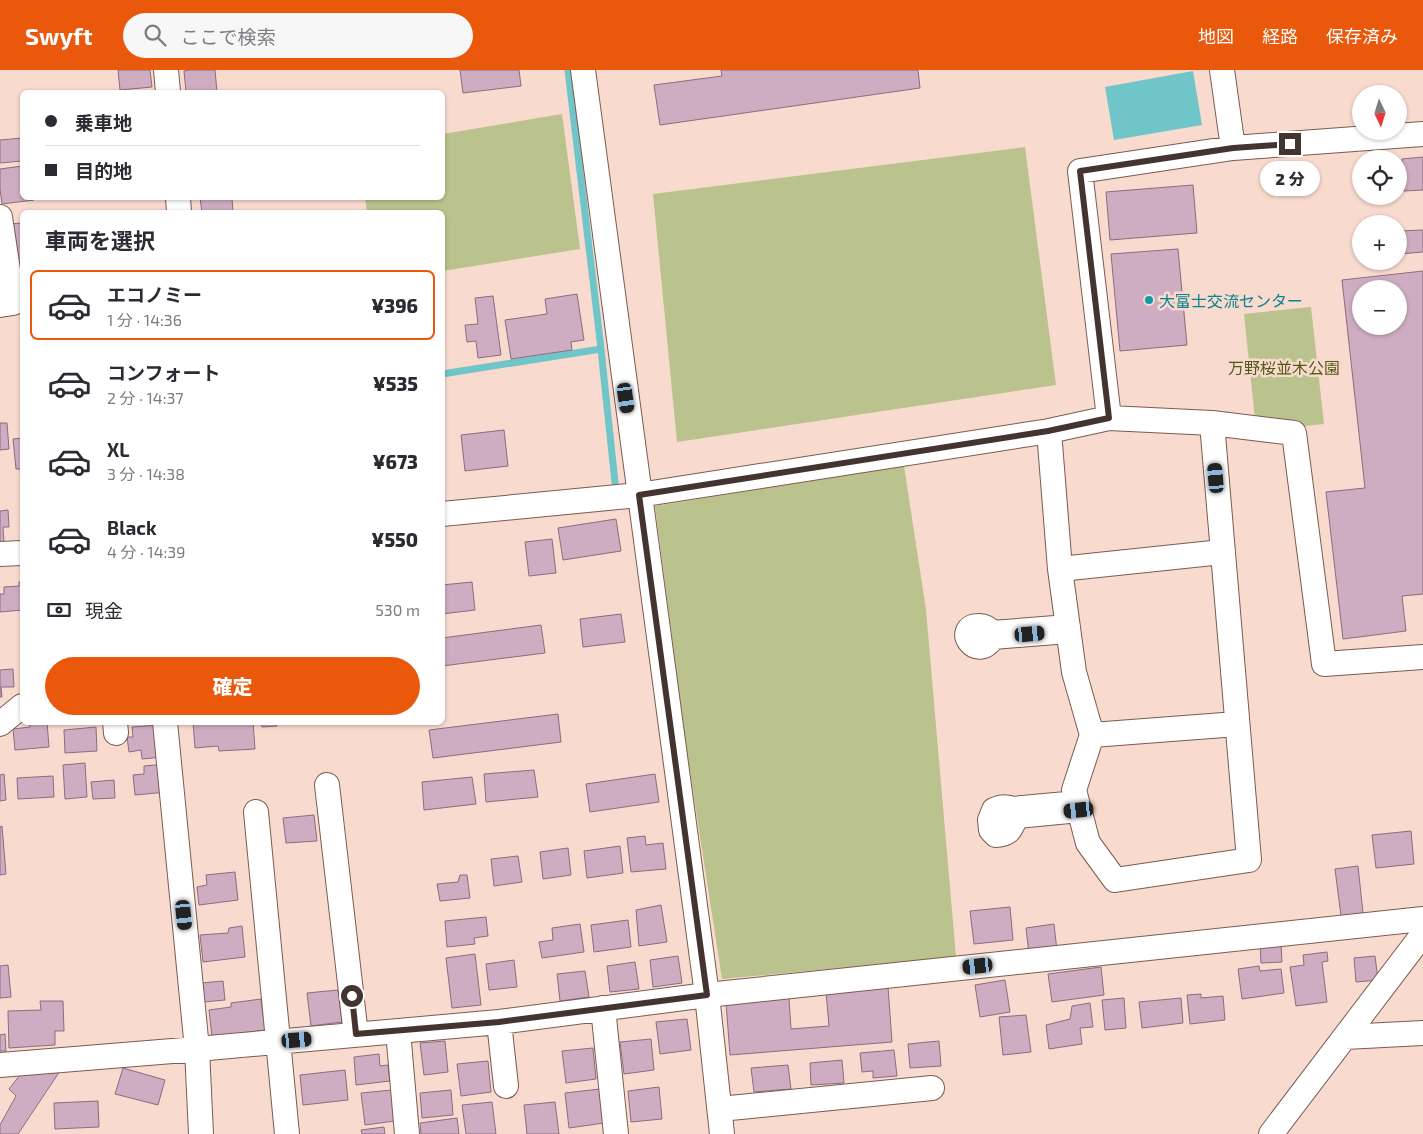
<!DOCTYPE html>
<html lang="ja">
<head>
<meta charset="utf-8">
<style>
  :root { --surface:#fff; --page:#f7f7f7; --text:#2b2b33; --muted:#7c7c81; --line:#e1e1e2; --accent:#ea580c }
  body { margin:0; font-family:"Exo 2","Noto Sans JP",sans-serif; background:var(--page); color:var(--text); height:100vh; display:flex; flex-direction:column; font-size:19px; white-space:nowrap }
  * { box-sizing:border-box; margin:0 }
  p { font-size:16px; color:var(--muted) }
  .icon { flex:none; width:28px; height:28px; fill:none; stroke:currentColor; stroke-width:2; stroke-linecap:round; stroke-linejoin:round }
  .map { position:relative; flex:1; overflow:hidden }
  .side { position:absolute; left:20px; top:140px; width:425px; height:515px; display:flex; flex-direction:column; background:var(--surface); border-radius:8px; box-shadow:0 1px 4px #0004 }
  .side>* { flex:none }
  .banner { position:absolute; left:20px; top:20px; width:425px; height:110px; border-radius:8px; box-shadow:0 1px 4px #0004; display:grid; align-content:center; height:110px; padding:0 25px; background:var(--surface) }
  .needle { width:32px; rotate:176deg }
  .fabs { position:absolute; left:1352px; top:15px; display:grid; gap:10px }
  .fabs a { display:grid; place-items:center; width:55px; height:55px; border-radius:50%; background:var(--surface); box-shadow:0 1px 4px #0004; font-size:25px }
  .end { position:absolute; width:22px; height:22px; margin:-11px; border:6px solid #44342f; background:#fff; box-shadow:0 0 0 2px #fff }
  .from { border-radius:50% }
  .bubble { position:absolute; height:35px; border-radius:18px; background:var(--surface); box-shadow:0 1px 4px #0004; font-size:16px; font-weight:800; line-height:35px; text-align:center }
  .car { position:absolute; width:15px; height:30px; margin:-15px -8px; border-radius:6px; box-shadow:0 0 4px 1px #0007; background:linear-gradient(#222 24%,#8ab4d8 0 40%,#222 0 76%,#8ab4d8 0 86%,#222 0) }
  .banner b { display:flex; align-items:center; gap:18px; height:48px; font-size:19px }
  .banner b+b { border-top:1px solid var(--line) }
  .banner i { width:12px; height:12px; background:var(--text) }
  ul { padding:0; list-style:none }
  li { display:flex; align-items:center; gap:15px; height:70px; margin:0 10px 8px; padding:0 15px; border:2px solid transparent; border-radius:8px }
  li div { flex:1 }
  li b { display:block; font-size:19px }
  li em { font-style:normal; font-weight:800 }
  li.selected { border-color:var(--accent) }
  li>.icon { width:45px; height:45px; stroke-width:1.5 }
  h2 { padding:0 25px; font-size:22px; line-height:60px }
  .pay { display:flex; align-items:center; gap:12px; height:55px; padding:0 25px; font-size:19px }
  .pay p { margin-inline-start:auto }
  .cta { display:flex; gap:10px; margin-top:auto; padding:10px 25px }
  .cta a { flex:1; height:58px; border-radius:30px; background:var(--accent); color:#fff; font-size:20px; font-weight:800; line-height:58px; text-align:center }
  header { display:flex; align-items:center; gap:30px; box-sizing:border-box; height:70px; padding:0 25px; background:var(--accent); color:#fff }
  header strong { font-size:24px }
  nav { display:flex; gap:28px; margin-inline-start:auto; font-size:18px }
  .search { width:350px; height:45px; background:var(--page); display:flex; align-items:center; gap:12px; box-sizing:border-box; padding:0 18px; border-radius:28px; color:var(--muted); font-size:19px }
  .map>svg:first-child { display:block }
  .green { fill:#bac28d }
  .water { fill:#70c5c9 }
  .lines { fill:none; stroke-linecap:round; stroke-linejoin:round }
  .stream { stroke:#70c5c9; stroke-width:7 }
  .building { fill:#ceacc2; stroke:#8b6c80; fill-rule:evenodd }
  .minor-casing { stroke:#7c5b4e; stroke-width:26 }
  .minor { stroke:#fff; stroke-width:24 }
  .route { stroke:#44342f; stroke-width:6 }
  .culture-dot { fill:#0f9aa8; stroke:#f9dace; stroke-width:2 }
  .labels { text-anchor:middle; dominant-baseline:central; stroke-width:5; stroke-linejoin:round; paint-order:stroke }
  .culture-label { font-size:16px; fill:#0d838f; stroke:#f9dace; text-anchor:start }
  .park-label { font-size:16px; fill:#525a14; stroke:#f9dace }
</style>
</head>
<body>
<header>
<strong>Swyft</strong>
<div class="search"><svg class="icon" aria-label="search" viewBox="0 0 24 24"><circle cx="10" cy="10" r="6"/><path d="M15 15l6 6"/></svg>ここで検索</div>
<nav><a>地図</a><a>経路</a><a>保存済み</a></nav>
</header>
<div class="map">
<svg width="1423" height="1064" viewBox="0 0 1423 1064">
  <rect width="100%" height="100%" fill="#f9dace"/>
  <path class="green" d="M 562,44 L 580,179 L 443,201 L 442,142 L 367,142 L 365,128 L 442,128 L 443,64 Z
    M 1025,77 L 1056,315 L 677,372 L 653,124 Z
    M 1311,237 L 1324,354 L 1296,357 L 1255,349 L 1244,244 Z
    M 904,396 L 926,540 L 956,887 L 722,909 L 686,676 L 655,436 Z"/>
  <path class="water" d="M 1193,1 L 1202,55 L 1114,70 L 1105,17 Z"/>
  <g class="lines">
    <path class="stream" d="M 568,0 L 600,270 L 616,422
      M 442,304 L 601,279"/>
  </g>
  <path class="building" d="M 118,0 L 150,0 L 152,17 L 120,20 Z
    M 190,0 L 215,0 L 217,22 L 186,22 L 184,1 Z
    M 460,0 L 519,0 L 521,16 L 463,23 Z
    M 721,0 L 918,0 L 920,18 L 660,55 L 654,15 L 722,6 Z
    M 22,68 L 22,91 L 0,93 L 0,70 Z
    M 1423,87 L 1423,120 L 1404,121 L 1402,89 Z
    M 22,96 L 22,128 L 34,128 L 34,130 L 2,134 L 0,119 L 0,99 Z
    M 1193,115 L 1197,163 L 1110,170 L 1106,122 Z
    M 200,128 L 232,128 L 233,142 L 202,142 Z
    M 22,153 L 22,188 L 11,189 L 8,154 Z
    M 1423,160 L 1423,182 L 1399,184 L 1399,161 Z
    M 1178,179 L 1187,275 L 1120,281 L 1111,184 Z
    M 1423,201 L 1423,524 L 1402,526 L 1406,561 L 1343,569 L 1326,422 L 1365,418 L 1342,210 ZM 1361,219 L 1399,219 L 1399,256 L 1361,256 Z
    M 577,224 L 584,270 L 571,272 L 572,280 L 511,289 L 505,250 L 547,244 L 545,229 Z
    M 493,226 L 501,285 L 478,288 L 476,271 L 467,272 L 465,255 L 478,254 L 475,228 Z
    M 0,353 L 7,353 L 9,379 L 0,380 Z
    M 504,360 L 508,396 L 465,401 L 461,365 Z
    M 22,368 L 22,399 L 16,399 L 13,369 Z
    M 8,440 L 9,457 L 3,457 L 4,472 L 0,473 L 0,441 Z
    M 616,449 L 621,481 L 563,490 L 558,458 Z
    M 552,469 L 556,503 L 529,506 L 525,472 Z
    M 19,512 L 22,512 L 22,540 L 0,542 L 0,524 L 4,524 L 4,517 L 19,516 Z
    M 472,512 L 475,540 L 442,544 L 442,515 Z
    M 621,544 L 625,572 L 583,577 L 580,549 Z
    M 541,555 L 545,583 L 442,596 L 442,568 Z
    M 13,599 L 14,617 L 1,617 L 2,627 L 0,627 L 0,600 Z
    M 558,644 L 561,672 L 433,688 L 429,660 Z
    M 29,652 L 47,652 L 49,677 L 15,680 L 13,659 L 30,657 Z
    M 193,652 L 253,652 L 255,679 L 219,681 L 218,676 L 195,678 Z
    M 261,652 L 276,652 L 277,656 L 262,657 Z
    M 159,655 L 162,687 L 142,689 L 141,680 L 129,682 L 127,667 L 133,667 L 132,657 Z
    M 96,657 L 97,681 L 65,683 L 64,660 Z
    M 85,693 L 87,727 L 65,729 L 63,695 Z
    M 165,694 L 167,722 L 135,725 L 133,705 L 144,704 L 144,696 Z
    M 534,700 L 538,727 L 486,732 L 484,704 Z
    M 4,704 L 6,730 L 0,731 L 0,705 Z
    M 655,704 L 659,732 L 590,742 L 586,714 Z
    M 53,706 L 54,727 L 18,729 L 17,708 Z
    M 472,707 L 476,734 L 424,740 L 422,712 Z
    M 114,710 L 115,728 L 93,729 L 91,712 Z
    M 314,745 L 317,771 L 286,773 L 283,748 Z
    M 2,756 L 6,804 L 0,805 L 0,757 Z
    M 1411,761 L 1414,794 L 1376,798 L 1372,765 Z
    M 645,766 L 646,775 L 663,773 L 666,799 L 631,802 L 627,768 Z
    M 620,776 L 623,803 L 587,808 L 584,781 Z
    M 568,778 L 571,805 L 543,809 L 540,782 Z
    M 518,786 L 522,812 L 494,816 L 491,789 Z
    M 1358,796 L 1363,843 L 1341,846 L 1335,799 Z
    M 235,802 L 238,830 L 199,835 L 197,817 L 207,815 L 206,805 Z
    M 460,805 L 467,805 L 470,828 L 440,831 L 437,814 L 458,812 Z
    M 661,835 L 667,872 L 639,876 L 636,840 Z
    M 1010,837 L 1013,870 L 974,874 L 970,841 Z
    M 486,847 L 488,866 L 474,868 L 475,874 L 447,877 L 445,851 Z
    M 628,850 L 631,877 L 594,882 L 591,855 Z
    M 580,854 L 584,882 L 542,888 L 539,872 L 553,870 L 552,858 Z
    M 1054,854 L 1057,881 L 1029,884 L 1026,858 Z
    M 242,856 L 245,887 L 203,892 L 200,865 L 228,863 L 229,858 Z
    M 1281,873 L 1282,892 L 1261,893 L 1260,874 Z
    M 1327,882 L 1328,891 L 1322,892 L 1327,932 L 1296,936 L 1290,897 L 1304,895 L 1303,885 Z
    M 475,884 L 481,935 L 452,938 L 446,888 Z
    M 678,886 L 682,913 L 653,917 L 650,890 Z
    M 1375,886 L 1378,910 L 1356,912 L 1354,888 Z
    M 514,890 L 517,917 L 489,920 L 486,894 Z
    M 635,892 L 639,919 L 610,922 L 607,896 Z
    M 8,895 L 11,927 L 0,928 L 0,896 Z
    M 1259,896 L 1260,901 L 1281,899 L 1284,923 L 1242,929 L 1238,899 Z
    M 1101,897 L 1104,925 L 1052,932 L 1048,904 Z
    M 585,901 L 589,927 L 560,931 L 557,904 Z
    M 1005,910 L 1010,942 L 980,947 L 975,915 Z
    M 223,911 L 225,930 L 204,932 L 202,913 Z
    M 888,917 L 892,972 L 730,985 L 726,933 L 789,928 L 791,959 L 829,956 L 826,922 Z
    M 338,920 L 342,952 L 311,956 L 307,923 Z
    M 1201,924 L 1201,928 L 1223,926 L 1225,950 L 1190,954 L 1187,925 Z
    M 1124,928 L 1126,958 L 1105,960 L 1102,930 Z
    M 1181,928 L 1183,953 L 1142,958 L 1139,932 Z
    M 261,929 L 265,960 L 212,967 L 209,940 L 231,937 L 231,933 Z
    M 40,931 L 63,931 L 64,961 L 55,961 L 55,975 L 9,978 L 8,941 L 41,940 Z
    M 1090,933 L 1093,957 L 1080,958 L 1082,974 L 1049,979 L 1046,955 L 1070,949 L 1072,936 Z
    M 1026,945 L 1031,982 L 1003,985 L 999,947 Z
    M 687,949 L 691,980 L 660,984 L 656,952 Z
    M 5,964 L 6,981 L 0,981 L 0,965 Z
    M 651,969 L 654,1000 L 624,1004 L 620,972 Z
    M 445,971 L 448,1002 L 424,1005 L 420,973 Z
    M 939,971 L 941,996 L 910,998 L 908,974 Z
    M 593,978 L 596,1009 L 566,1013 L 562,981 Z
    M 894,980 L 897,1006 L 873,1008 L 873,1001 L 862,1002 L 860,983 Z
    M 379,984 L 380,996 L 388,995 L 390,1011 L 356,1015 L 354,987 Z
    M 842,990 L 844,1013 L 811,1015 L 810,993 Z
    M 488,991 L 491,1022 L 461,1026 L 457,994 Z
    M 788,995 L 791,1019 L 754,1022 L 751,998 Z
    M 123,998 L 165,1010 L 158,1035 L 115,1024 Z
    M 24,1000 L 60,1001 L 18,1064 L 0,1064 L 0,1055 L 16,1026 L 9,1019 Z
    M 345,1000 L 348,1030 L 303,1035 L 300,1005 Z
    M 659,1017 L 662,1049 L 631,1052 L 628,1021 Z
    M 600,1019 L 604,1053 L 569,1058 L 565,1023 Z
    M 392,1020 L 395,1051 L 365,1055 L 361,1023 Z
    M 451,1020 L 453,1045 L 422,1048 L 420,1023 Z
    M 98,1031 L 99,1057 L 55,1059 L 54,1033 Z
    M 492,1032 L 496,1064 L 466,1064 L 462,1035 Z
    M 555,1032 L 559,1064 L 527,1064 L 524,1035 Z
    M 457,1048 L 459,1064 L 421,1064 L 420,1053 Z
    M 384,1057 L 385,1064 L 362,1064 L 361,1060 Z"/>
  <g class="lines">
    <defs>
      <path id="minor" d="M 166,0 L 168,22
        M 583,0 L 707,925 L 722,1064
        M 1222,0 L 1233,78
        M 178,128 L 179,142
        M 0,147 L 13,233 L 0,235
        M 1109,348 L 1080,101 L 1233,78 L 1423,64
        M 1049,361 L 1060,499 L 1074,602 L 1092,665 L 1074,720 L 1088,773 L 1115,810 L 1249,790 L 1212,353
        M 442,444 L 639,425 L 1049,361 L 1109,348 L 1212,353 L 1294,363 L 1324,594 L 1423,587
        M 0,484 L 22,483
        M 1060,499 L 1222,482
        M 1068,557 L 992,563 C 989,559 985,556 979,556 C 953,556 976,594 993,567 L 1068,561
        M 115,652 L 116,663
        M 165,652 L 197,979 L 201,1064
        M 0,654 L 22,636
        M 1092,665 L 1237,654
        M 327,715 L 356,965
        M 1077,733 L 1012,739 C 1006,736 1000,737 994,740 L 990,750 L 991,760 L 996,765 C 1012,764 1010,757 1017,746 L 1079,740
        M 256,742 L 287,1064
        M 603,938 L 616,1064
        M 499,952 L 506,1016
        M 398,961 L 407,1064
        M 1345,967 L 1423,963
        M 0,995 L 197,979 L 499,952 L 707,925 L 1423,849
        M 720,1039 L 932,1018
        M 1271,1064 L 1423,864"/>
    </defs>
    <use href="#minor" class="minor-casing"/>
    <use href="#minor" class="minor"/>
  </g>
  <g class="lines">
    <path class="route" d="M 352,926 L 356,964 L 499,952 L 707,925 L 639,425 L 1048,361 L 1109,348 L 1080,101 L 1233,78 L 1290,74"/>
  </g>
  <circle class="culture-dot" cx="1149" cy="230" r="5"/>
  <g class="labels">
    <g class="culture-label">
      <text x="1159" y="230">大富士交流センター</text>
    </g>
    <g class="park-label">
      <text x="1284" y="297">万野桜並木公園</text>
    </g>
  </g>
</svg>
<div class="fabs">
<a><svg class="needle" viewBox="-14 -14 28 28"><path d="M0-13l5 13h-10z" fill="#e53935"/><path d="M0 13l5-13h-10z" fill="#7c7c81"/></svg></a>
<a><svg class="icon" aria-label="locate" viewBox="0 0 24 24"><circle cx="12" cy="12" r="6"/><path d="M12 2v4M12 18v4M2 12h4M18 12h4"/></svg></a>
<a>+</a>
<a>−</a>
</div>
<i class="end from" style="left:352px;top:926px"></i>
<i class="end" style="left:1290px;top:74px"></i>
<div class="bubble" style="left:1260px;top:91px;width:60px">2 分</div>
<i class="car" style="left:626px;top:328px;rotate:172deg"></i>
<i class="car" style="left:1216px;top:408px;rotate:355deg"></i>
<i class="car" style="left:1030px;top:564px;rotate:85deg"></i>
<i class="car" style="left:1079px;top:740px;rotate:264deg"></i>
<i class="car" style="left:184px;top:845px;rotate:174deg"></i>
<i class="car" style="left:978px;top:896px;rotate:264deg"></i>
<i class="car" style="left:297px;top:970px;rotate:85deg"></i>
<div class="banner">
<b><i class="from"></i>乗車地</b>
<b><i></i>目的地</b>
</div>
<section class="side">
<h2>車両を選択</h2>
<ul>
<li class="selected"><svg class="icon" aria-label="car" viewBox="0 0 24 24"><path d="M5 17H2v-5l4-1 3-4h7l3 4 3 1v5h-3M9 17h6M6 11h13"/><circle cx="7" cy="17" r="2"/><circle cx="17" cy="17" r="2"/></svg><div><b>エコノミー</b><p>1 分 · 14:36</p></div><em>¥396</em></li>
<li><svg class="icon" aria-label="car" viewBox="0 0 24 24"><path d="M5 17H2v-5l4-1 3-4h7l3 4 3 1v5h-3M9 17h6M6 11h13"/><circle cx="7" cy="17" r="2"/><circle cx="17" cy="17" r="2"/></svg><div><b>コンフォート</b><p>2 分 · 14:37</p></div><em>¥535</em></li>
<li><svg class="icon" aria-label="car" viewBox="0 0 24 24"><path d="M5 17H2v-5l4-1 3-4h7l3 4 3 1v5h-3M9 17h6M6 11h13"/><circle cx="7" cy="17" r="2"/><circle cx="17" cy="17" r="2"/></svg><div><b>XL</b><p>3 分 · 14:38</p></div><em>¥673</em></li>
<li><svg class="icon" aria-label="car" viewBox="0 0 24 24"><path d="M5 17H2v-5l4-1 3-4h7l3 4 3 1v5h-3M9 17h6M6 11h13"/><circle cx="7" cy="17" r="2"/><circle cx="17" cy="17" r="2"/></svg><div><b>Black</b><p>4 分 · 14:39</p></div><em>¥550</em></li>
</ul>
<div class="pay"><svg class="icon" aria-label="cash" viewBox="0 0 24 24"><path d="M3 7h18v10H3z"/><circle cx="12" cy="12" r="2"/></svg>現金<p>530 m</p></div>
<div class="cta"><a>確定</a></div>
</section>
</div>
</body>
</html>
